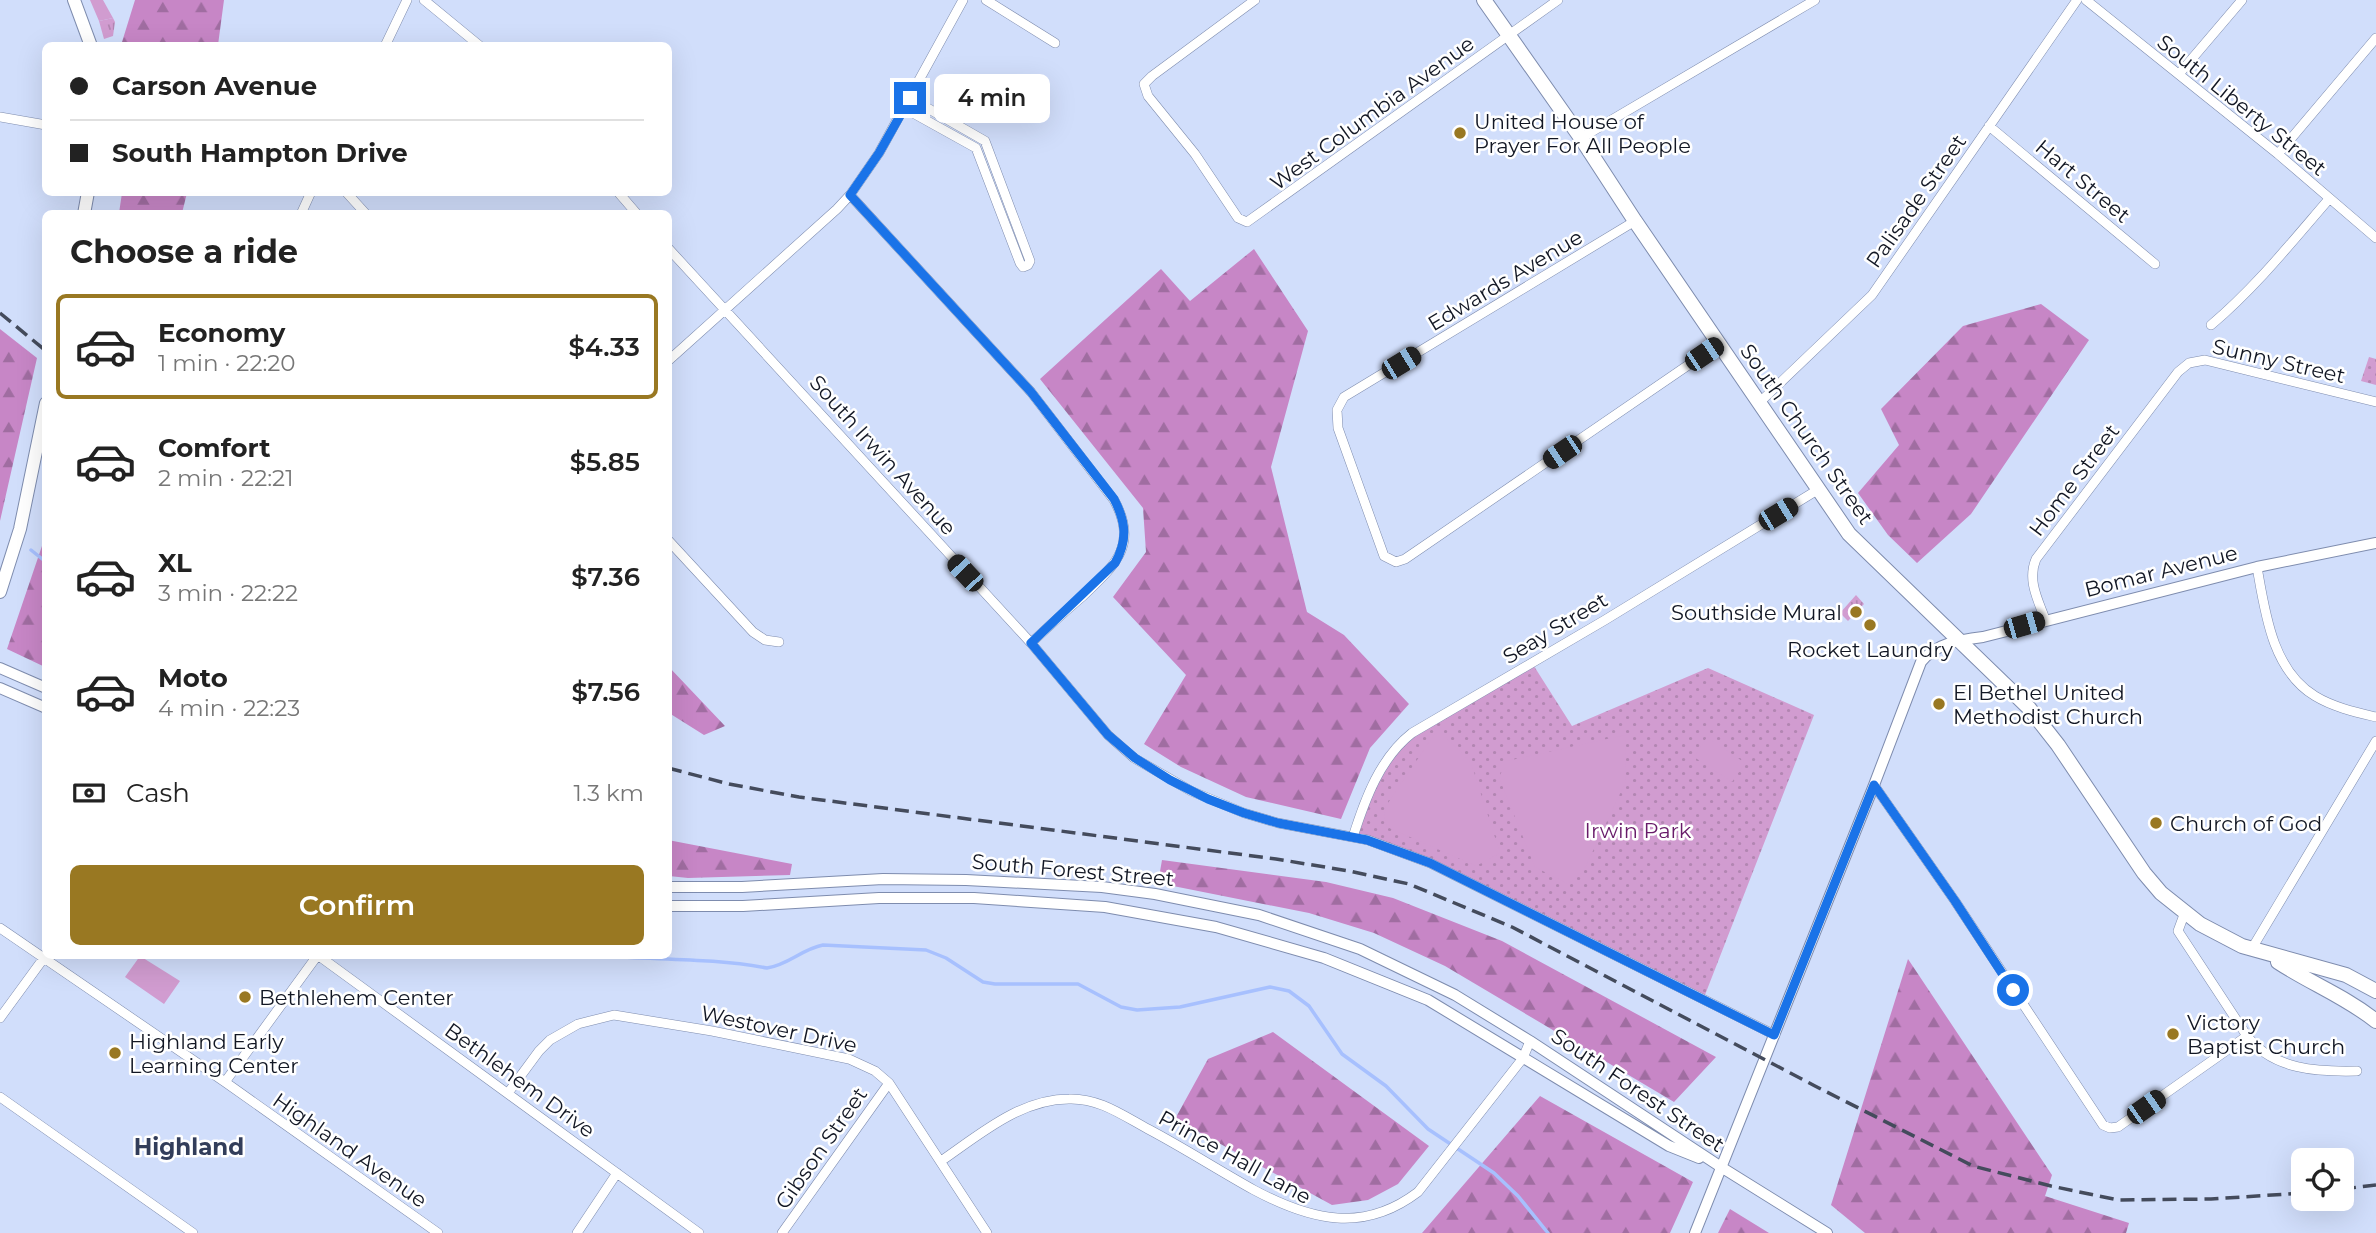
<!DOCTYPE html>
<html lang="en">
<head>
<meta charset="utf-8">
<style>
  :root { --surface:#fff; --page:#f2f2f2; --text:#222; --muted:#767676; --line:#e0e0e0; --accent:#997822 }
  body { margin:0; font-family:Montserrat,sans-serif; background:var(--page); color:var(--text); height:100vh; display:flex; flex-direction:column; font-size:26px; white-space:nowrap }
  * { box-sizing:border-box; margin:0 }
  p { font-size:23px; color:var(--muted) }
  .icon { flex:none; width:38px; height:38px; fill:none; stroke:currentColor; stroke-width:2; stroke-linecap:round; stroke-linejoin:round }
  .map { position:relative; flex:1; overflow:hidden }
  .sheet { position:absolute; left:42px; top:210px; width:630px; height:749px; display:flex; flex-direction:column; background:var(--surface); border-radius:10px; box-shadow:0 7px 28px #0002 }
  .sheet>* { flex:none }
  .banner { position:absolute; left:42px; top:42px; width:630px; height:154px; border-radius:10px; box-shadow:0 7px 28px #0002; display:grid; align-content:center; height:154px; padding:0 28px; background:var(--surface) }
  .tools { position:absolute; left:2291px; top:1148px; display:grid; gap:14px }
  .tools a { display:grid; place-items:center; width:63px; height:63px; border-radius:10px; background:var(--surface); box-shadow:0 7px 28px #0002; font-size:35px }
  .end { position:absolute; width:32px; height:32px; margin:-16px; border:9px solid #1a73e8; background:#fff; box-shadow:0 0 0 4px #fff }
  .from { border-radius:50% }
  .bubble { position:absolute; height:49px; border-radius:10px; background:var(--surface); box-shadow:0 7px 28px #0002; font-size:23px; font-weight:600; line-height:49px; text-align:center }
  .car { position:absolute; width:21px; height:42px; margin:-21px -10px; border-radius:9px; box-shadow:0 0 5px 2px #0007; background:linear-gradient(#222 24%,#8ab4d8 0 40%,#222 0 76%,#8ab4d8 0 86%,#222 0) }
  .banner b { display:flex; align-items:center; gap:24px; height:66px; font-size:26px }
  .banner b+b { border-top:2px solid var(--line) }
  .banner i { width:18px; height:18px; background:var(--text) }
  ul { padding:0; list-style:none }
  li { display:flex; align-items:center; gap:21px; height:105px; margin:0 14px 10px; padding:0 14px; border:4px solid transparent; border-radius:10px }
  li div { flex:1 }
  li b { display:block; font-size:26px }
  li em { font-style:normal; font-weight:600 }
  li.on { border-color:var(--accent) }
  li>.icon { width:63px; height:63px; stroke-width:1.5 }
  h2 { padding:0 28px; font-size:32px; line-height:84px }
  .pay { display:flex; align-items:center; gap:18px; height:77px; padding:0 28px; font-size:26px }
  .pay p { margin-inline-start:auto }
  .button { display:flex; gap:14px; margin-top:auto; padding:14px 28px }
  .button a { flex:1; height:80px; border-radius:10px; background:var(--accent); color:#fff; font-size:28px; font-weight:600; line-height:80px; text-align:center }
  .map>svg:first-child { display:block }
  .grass { fill:url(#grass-tufts) }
  .forest { fill:url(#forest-firs) }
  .park { fill:url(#park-dots) }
  .garden { fill:#d19cd0 }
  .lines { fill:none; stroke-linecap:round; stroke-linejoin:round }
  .stream { stroke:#a7c0fe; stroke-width:3.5 }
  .minor-casing { stroke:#7e8cae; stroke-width:10 }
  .tertiary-casing { stroke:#7e8cae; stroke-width:12 }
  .secondary-casing { stroke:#7e8cae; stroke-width:14 }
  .primary-casing { stroke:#7e8cae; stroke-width:16 }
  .minor { stroke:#fff; stroke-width:9 }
  .tertiary { stroke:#fff; stroke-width:10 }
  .secondary { stroke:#fff; stroke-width:12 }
  .primary { stroke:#fff; stroke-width:14 }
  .rail { stroke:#444b5c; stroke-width:3.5; stroke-dasharray:14 7; stroke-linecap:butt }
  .route { stroke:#1a73e8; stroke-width:9 }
  .poi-dot { fill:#997822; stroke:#fff; stroke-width:2.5 }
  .labels { text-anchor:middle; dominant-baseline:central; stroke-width:5; stroke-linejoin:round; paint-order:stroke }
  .street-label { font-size:21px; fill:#121724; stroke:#fff }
  .poi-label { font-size:21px; fill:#121724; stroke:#fff; text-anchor:start }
  .park-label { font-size:21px; fill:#681b69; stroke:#fff }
  .neighbourhood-label { font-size:23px; font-weight:bold; fill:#323d5a; stroke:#fff }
</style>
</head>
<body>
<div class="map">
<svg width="2376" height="1233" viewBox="0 0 2376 1233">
  <defs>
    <pattern id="grass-tufts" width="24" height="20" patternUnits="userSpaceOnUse" patternTransform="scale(1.75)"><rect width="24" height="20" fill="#d19cd0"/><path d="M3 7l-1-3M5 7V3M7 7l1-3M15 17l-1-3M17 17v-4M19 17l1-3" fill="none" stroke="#b286b2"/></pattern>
    <pattern id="forest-firs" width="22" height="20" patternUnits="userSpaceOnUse" patternTransform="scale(1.75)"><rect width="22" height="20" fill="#c786c6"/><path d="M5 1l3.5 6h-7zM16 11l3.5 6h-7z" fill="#a06da1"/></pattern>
    <pattern id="park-dots" width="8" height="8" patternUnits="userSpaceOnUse" patternTransform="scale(1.75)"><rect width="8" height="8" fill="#d19cd0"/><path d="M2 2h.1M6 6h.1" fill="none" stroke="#b286b2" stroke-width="1.8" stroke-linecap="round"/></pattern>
  </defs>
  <rect width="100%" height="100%" fill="#d1defb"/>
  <path class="grass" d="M 113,18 L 115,22 L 113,36 L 104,39 L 99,21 Z
    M 1856,595 L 1864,604 L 1848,621 L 1840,613 Z"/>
  <path class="forest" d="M 135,0 L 224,0 L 218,45 L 122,45 L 122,42 Z
    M 122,193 L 122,192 L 187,193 L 182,213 L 119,213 Z
    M 1254,249 L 1308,331 L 1271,467 L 1307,612 L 1344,635 L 1409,704 L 1370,748 L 1341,819 L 1246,797 L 1181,767 L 1144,744 L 1186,675 L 1113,597 L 1146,552 L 1143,508 L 1040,379 L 1161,269 L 1190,301 Z
    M 2041,304 L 2089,340 L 1971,514 L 1917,563 L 1888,535 L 1858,493 L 1899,445 L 1881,409 L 1963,326 Z
    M 0,329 L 37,358 L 0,521 Z
    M 44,540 L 46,541 L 45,667 L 7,649 Z
    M 669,667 L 725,726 L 704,735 L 669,713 Z
    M 668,840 L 792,864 L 790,875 L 688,878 L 669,876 Z
    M 1162,860 L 1326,882 L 1393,898 L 1502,941 L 1716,1057 L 1674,1102 L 1445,966 L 1374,933 L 1309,913 L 1158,883 Z
    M 1908,959 L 2052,1175 L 2045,1196 L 2129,1223 L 2126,1233 L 1865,1233 L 1831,1205 Z
    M 1273,1032 L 1429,1146 L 1398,1184 L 1368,1200 L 1332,1205 L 1175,1119 L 1208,1059 Z
    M 1540,1096 L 1693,1182 L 1670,1233 L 1422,1233 Z
    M 1730,1209 L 1769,1233 L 1718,1233 Z"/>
  <path class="park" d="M 2369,357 L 2376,359 L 2376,385 L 2361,381 Z
    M 1532,663 L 1572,726 L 1708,668 L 1814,715 L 1703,1000 L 1470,882 L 1353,837 L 1360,815 L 1397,746 Z"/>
  <path class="garden" d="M 90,0 L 103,0 L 113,18 L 99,21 Z
    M 1438,729 L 1471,763 L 1500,853 L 1476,866 L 1387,827 L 1384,816 L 1386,806 Z
    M 1625,735 L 1626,781 L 1583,872 L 1568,884 L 1535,867 L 1499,777 L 1507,761 Z
    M 1707,737 L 1745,763 L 1732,782 L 1694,757 Z
    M 140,956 L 180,981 L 164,1004 L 125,977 Z"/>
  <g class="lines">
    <path class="stream" d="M 31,550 L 46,562
      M 605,956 C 659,960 713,958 767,968 C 788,965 802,949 823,945 L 926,950 L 946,958 L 983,982 L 995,984 L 1078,984 L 1121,1007 L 1137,1010 L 1180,1007 L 1270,987 L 1289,991 L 1309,1006 L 1342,1054 L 1386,1086 L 1428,1129 L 1494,1173 L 1518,1196 L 1548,1233"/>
    <defs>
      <path id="minor" d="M 424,0 L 480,46
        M 986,0 L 1055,43
        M 1255,0 L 1152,76 L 1144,84 L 1148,96 L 1195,154 L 1238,218 L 1247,222 L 1558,0
        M 2086,0 L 2278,154 L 2376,238
        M 385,46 L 407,0
        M 2179,74 L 2242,0
        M 904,108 L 976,148 L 1020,263 L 1023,267 L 1028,265 L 1030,261 L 985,141 L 910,98
        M 0,117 L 46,125
        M 1989,126 L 2155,264
        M 1581,138 L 1815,0
        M 2278,154 L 2376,38
        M 346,192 L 366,214
        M 618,192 L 637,214
        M 850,195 L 1031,392 L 1114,500 C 1139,545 1115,565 1083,596 C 1065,611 1048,627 1031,643
        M 301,214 L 311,192
        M 1635,221 L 1344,397 L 1337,410 L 1338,428 L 1384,556 L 1396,562 L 1405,559 L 1719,344
        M 668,248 L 1031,643 L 1108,735 L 1134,758 L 1191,791 L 1244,813 L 1278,823 L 1368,840 L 1430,863 L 1775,1035
        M 2211,325 C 2255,288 2291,243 2329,199
        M 668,361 L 837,209 L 850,195 L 879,153 L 963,0
        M 1760,402 L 1872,295 L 2077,0
        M 668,540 L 753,632 L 765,640 L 779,642
        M 2257,567 C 2265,612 2272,670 2315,696 C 2333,707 2355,712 2376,717
        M 2045,619 C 2038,600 2027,580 2036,559 L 2178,372 L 2189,363 L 2205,360 L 2376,402
        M 1874,785 L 1955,901 L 2103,1125 L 2110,1128 L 2118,1127 L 2247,1036
        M 1353,837 C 1365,799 1380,758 1412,733 L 1605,620 L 1819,489
        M 2185,912 L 2178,931 L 2247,1036 C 2273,1070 2318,1072 2357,1071
        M 0,928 L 225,1082 L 438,1233
        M 2251,950 L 2376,741
        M 319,956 L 699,1233
        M 0,1018 L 46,955
        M 225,1082 L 317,956
        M 508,1093 L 539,1051 L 550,1040 L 578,1024 L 614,1015 L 712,1031 L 849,1059 L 875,1071 L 889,1083 L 987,1233
        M 0,1097 L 193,1233
        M 941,1161 C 979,1135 1020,1099 1069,1099 C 1099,1098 1122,1115 1148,1129 C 1184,1148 1218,1170 1254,1190 C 1312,1221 1364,1233 1418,1192 L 1523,1058 L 1530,1041
        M 577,1233 L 617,1173
        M 782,1233 L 889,1083"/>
      <path id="tertiary" d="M 0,668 L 46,688
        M 0,688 L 46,708
        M 668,887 L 742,887 L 883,879 L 966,880 L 1102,887 L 1155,894 L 1259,915 L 1360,949 L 1455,995 L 1530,1041 L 1721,1167 L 1827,1233
        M 668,906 L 743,906 L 879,898 L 974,898 L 1105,907 L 1216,927 L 1324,958 L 1428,1000 L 1669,1146 L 1699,1158
        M 1695,1233 L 1874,785 L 1921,662 C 1936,643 1959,640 1983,637 L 2257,567 L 2376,543"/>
      <path id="secondary" d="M 74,0 L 91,46
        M 84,214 L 88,192
        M 0,592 L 20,529 L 46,403"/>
      <path id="primary" d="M 1484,0 L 1581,138 L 1635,221 L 1849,534 L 2029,708 L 2058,745 L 2144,873 L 2161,893 L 2200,924 L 2242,946 L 2346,975 L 2376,991
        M 2278,962 C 2310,983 2346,997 2376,1021"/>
    </defs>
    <use href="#minor" class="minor-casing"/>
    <use href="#tertiary" class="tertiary-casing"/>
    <use href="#secondary" class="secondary-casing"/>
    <use href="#primary" class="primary-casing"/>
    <use href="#minor" class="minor"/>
    <use href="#tertiary" class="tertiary"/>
    <use href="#secondary" class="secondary"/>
    <use href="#primary" class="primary"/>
    <path class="rail" d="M 0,313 L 46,351
      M 668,768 L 729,784 L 799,797 L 1276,859 L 1349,871 L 1409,884 L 1512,927 L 1815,1086 L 1973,1166 L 2051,1186 L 2118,1200 L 2211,1199 L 2303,1193
      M 2342,1189 L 2376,1185"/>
  </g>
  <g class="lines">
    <path class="route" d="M 910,98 L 879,153 L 850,195 L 1031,392 L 1114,499 C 1126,522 1128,540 1115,563 L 1031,643 L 1108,735 L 1135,758 L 1170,780 L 1208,799 L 1244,813 L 1278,823 L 1367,840 L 1430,863 L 1774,1035 L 1874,785 L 1955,901 L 2013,990"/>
  </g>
  <g class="poi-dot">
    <circle cx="1460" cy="133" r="7"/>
    <circle cx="1856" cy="612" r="7"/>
    <circle cx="1870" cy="625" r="7"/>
    <circle cx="1939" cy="704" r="7"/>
    <circle cx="2156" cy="823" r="7"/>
    <circle cx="245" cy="997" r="7"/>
    <circle cx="2173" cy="1034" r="7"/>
    <circle cx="115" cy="1053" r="7"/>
  </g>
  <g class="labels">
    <g class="street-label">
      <text transform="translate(2242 105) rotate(39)">South Liberty Street</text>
      <text transform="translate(1372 113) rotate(-36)">West Columbia Avenue</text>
      <text transform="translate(2083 181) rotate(40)">Hart Street</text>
      <text transform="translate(1916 201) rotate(-55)">Palisade Street</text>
      <text transform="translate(1505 280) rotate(-31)">Edwards Avenue</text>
      <text transform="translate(2279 361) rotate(13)">Sunny Street</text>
      <text transform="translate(1807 434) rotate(55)">South Church Street</text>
      <text transform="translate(883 455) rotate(48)">South Irwin Avenue</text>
      <text transform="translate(2074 480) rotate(-53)">Home Street</text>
      <text transform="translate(2161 571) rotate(-14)">Bomar Avenue</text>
      <text transform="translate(1555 628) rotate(-31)">Seay Street</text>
      <text transform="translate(1073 870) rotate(5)">South Forest Street</text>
      <text transform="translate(779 1029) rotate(12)">Westover Drive</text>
      <text transform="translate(520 1080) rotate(36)">Bethlehem Drive</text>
      <text transform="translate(1638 1090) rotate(34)">South Forest Street</text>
      <text transform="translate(821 1148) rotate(-55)">Gibson Street</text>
      <text transform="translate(350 1150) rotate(35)">Highland Avenue</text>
      <text transform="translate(1235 1157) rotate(29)">Prince Hall Lane</text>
    </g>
    <g class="poi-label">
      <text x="1474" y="121">United House of<tspan x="1474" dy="24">Prayer For All People</tspan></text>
      <text x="1842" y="612" text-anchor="end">Southside Mural</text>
      <text x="1870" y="649" text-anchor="middle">Rocket Laundry</text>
      <text x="1953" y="692">El Bethel United<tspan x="1953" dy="24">Methodist Church</tspan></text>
      <text x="2170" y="823">Church of God</text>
      <text x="259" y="997">Bethlehem Center</text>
      <text x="2187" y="1022">Victory<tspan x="2187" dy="24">Baptist Church</tspan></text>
      <text x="129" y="1041">Highland Early<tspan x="129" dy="24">Learning Center</tspan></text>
    </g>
    <g class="park-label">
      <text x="1638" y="830">Irwin Park</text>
    </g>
    <g class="neighbourhood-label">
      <text x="189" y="1147">Highland</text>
    </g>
  </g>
</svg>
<div class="tools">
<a><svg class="icon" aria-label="locate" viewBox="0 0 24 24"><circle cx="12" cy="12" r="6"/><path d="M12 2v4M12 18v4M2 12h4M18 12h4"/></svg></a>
</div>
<i class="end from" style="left:2013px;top:990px"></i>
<i class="end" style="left:910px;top:98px"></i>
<div class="bubble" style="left:934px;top:74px;width:116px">4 min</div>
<i class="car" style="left:1704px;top:354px;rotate:56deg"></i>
<i class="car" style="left:1401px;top:363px;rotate:59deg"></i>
<i class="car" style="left:1562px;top:452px;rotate:236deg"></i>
<i class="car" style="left:1778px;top:514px;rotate:59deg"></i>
<i class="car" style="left:965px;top:573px;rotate:317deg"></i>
<i class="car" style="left:2024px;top:625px;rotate:74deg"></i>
<i class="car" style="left:2146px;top:1107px;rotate:55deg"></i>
<div class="banner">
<b><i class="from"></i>Carson Avenue</b>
<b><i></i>South Hampton Drive</b>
</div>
<section class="sheet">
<h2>Choose a ride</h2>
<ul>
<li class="on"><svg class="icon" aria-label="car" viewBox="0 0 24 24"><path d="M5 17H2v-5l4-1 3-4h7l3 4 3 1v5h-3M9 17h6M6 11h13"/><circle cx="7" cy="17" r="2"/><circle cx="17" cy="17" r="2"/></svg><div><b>Economy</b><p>1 min · 22:20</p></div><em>$4.33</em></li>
<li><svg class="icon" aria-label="car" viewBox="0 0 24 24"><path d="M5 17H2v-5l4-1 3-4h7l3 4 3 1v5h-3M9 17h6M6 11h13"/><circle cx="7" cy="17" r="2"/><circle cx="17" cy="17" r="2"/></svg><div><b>Comfort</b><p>2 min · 22:21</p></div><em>$5.85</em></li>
<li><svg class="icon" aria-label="car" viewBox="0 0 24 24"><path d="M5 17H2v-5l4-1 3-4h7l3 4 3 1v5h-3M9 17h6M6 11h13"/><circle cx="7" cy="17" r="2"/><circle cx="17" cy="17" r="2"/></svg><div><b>XL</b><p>3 min · 22:22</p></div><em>$7.36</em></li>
<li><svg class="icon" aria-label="car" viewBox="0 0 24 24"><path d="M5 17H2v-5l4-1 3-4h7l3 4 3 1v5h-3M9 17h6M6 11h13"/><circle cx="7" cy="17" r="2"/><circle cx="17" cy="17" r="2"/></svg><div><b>Moto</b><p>4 min · 22:23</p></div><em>$7.56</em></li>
</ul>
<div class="pay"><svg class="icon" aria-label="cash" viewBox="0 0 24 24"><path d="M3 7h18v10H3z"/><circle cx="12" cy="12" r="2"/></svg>Cash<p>1.3 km</p></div>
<div class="button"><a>Confirm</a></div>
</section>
</div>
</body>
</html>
